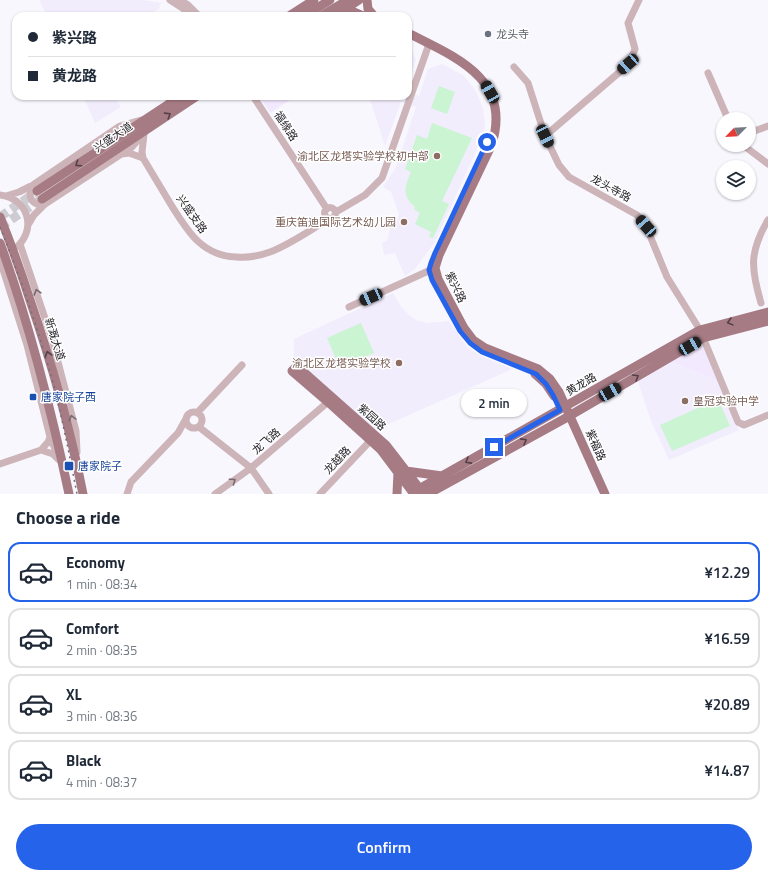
<!DOCTYPE html>
<html lang="en">
<head>
<meta charset="utf-8">
<style>
  :root { --surface:#fff; --page:#f6f6f7; --text:#1f2937; --muted:#747a83; --line:#e0e1e3; --accent:#2563eb }
  body { margin:0; font-family:"Titillium Web","Noto Sans SC",sans-serif; background:var(--page); color:var(--text); height:100vh; display:flex; flex-direction:column; font-size:15px; white-space:nowrap }
  * { box-sizing:border-box; margin:0 }
  p { font-size:13px; color:var(--muted) }
  .icon { flex:none; width:22px; height:22px; fill:none; stroke:currentColor; stroke-width:2; stroke-linecap:round; stroke-linejoin:round }
  .map { position:relative; height:494px; overflow:hidden }
  .panel { display:flex; flex-direction:column; background:var(--surface); flex:1 }
  .panel>* { flex:none }
  .guide { position:absolute; left:12px; top:12px; width:400px; height:88px; border-radius:12px; box-shadow:0 1px 3px #0004; display:grid; align-content:center; height:88px; padding:0 16px; background:var(--surface) }
  .needle { width:26px; rotate:246deg }
  .buttons { position:absolute; left:716px; top:112px; display:grid; gap:8px }
  .buttons a { display:grid; place-items:center; width:40px; height:40px; border-radius:50%; background:var(--surface); box-shadow:0 1px 3px #0004; font-size:20px }
  .end { position:absolute; width:18px; height:18px; margin:-9px; border:5px solid #2563eb; background:#fff; box-shadow:0 0 0 2px #fff }
  .from { border-radius:50% }
  .bubble { position:absolute; height:28px; border-radius:14px; background:var(--surface); box-shadow:0 1px 3px #0004; font-size:13px; font-weight:600; line-height:28px; text-align:center }
  .car { position:absolute; width:12px; height:24px; margin:-12px -6px; border-radius:5px; box-shadow:0 0 3px 1px #0007; background:linear-gradient(#222 24%,#8ab4d8 0 40%,#222 0 76%,#8ab4d8 0 86%,#222 0) }
  .guide b { display:flex; align-items:center; gap:14px; height:38px; font-size:15px }
  .guide b+b { border-top:1px solid var(--line) }
  .guide i { width:10px; height:10px; background:var(--text) }
  ul { padding:0; list-style:none }
  li { display:flex; align-items:center; gap:12px; height:60px; margin:0 8px 6px; padding:0 8px; border:2px solid var(--line); border-radius:12px }
  li div { flex:1 }
  li b { display:block; font-size:15px }
  li em { font-style:normal; font-weight:600 }
  li.active { border-color:var(--accent) }
  li>.icon { width:36px; height:36px; stroke-width:1.5 }
  h2 { padding:0 16px; font-size:18px; line-height:48px }
  .primary-button { display:flex; gap:8px; margin-top:auto; padding:8px 16px }
  .primary-button a { flex:1; height:46px; border-radius:24px; background:var(--accent); color:#fff; font-size:16px; font-weight:600; line-height:46px; text-align:center }
  .map>svg:first-child { display:block }
  .commercial { fill:#f3e9ff }
  .built { fill:#f1edfc }
  .green { fill:#caf4d2 }
  .lines { fill:none; stroke-linecap:round; stroke-linejoin:round }
  .major-tunnel { stroke:#ceccd3; stroke-width:9; stroke-dasharray:9 4.5; stroke-linecap:butt }
  .minor { stroke:#cdb4b9; stroke-width:7 }
  .major { stroke:#a67b84; stroke-width:9 }
  .rail { stroke:#717076; stroke-width:1.5; stroke-dasharray:2 4; stroke-linecap:butt }
  .oneway { stroke:#524148 }
  .oneway2 { stroke:#786b70 }
  .route { stroke:#2563eb; stroke-width:5 }
  .worship-dot { fill:#6b7280; stroke:#fff; stroke-width:1.5 }
  .education-dot { fill:#8d6e63; stroke:#fff; stroke-width:1.5 }
  .transit-dot { fill:#1a4fb4; stroke:#fff; stroke-width:1.5 }
  .labels { text-anchor:middle; dominant-baseline:central; stroke-width:3; stroke-linejoin:round; paint-order:stroke }
  .worship-label { font-size:11px; fill:#5b616d; stroke:#fff; text-anchor:start }
  .street-label { font-size:11px; fill:#242228; stroke:#fff }
  .education-label { font-size:11px; fill:#785e54; stroke:#fff; text-anchor:end }
  .transit-label { font-size:11px; fill:#164399; stroke:#fff; text-anchor:start }
</style>
</head>
<body>
<div class="map">
<svg width="768" height="494" viewBox="0 0 768 494">
  <rect width="100%" height="100%" fill="#f8f7fe"/>
  <path class="commercial" d="M 259,96 L 296,96 L 270,113 Z
    M 698,344 L 704,346 L 718,381 L 668,361 Z"/>
  <path class="built" d="M 39,0 L 143,0 L 162,3 L 159,5 L 160,8 L 148,16 L 47,16 Z
    M 408,46 L 410,47 L 416,60 L 408,82 Z
    M 442,64 L 463,75 L 476,91 L 483,108 L 485,124 L 484,132 L 481,140 L 435,242 L 415,269 L 405,276 L 395,253 L 384,255 L 382,242 L 387,241 L 391,224 L 397,221 L 399,214 L 391,192 L 383,187 L 396,167 L 416,107 L 401,102 L 385,146 L 369,96 L 408,96 L 408,92 L 419,96 L 428,69 Z
    M 83,96 L 114,96 L 121,107 L 95,123 Z
    M 393,293 L 402,308 L 410,316 L 418,321 L 428,323 L 449,321 L 467,347 L 481,356 L 512,369 L 375,430 L 294,357 L 294,339 Z
    M 668,361 L 718,381 L 739,430 L 669,460 L 651,421 L 637,379 Z"/>
  <path class="green" d="M 439,86 L 455,92 L 447,114 L 431,108 Z
    M 432,123 L 472,138 L 442,201 L 449,204 L 433,238 L 429,237 L 431,232 L 415,224 L 420,213 L 414,209 L 415,207 C 401,195 405,186 411,172 L 405,169 L 417,135 L 427,139 Z
    M 361,323 L 374,353 L 340,368 L 327,338 Z
    M 718,399 L 730,426 L 672,451 L 660,425 Z"/>
  <g class="lines">
    <path class="major-tunnel" d="M 0,217 L 36,192
      M 0,227 L 42,199"/>
    <path class="minor" d="M 170,0 L 184,9 L 192,16
      M 180,0 L 188,5 L 199,16
      M 514,67 L 528,83 L 545,136 L 559,165 L 569,177 L 637,215 L 646,226 L 667,277 L 700,330 L 738,422 L 744,425 L 768,415
      M 708,73 L 728,119
      M 253,96 L 327,209
      M 749,133 L 768,126
      M 144,134 L 142,152 L 143,158 C 152,173 161,188 170,203 C 187,230 201,256 237,257 C 249,258 259,256 270,252 C 291,244 310,230 329,219
      M 545,136 L 629,64 L 635,49 L 628,23 L 639,0
      M 743,145 L 768,164
      M 122,154 L 129,153 L 143,158
      M 33,185 C 27,197 31,206 45,204
      M 0,195 C 27,198 37,227 18,246
      M 6,196 L 19,192 L 33,185 L 120,126 L 141,120
      M324.5 213a5.5 5.5 0 1 1 11 0a5.5 5.5 0 1 1-11 0Z
      M 336,212 L 365,195 L 382,178 L 429,44
      M 28,225 L 34,215 L 45,204 L 132,147 L 143,134
      M 20,244 L 52,339 L 76,431 L 77,452
      M 0,260 L 27,345 L 50,437 L 57,454
      M 761,303 C 751,269 749,252 768,220
      M 349,307 L 435,268
      M186 420a8 8 0 1 1 16 0a8 8 0 1 1-16 0Z
      M 197,413 L 242,365
      M 199,427 L 251,468 L 269,494
      M 50,437 L 48,442 L 41,450 L 53,454 L 58,459
      M 0,464 L 41,450
      M 127,494 L 131,482 L 178,433 L 187,417
      M 215,494 L 251,468 L 328,402
      M 320,494 L 371,440"/>
    <path class="major" d="M 367,0 L 368,9 L 374,16
      M 342,11 L 349,10 L 363,16
      M 289,16 L 314,0
      M 304,16 L 330,0
      M 321,16 L 348,0
      M 334,16 L 359,0
      M 408,33 C 455,57 512,78 492,144 L 439,255 L 435,268 L 438,279 L 464,328 L 473,340 L 485,348 L 538,369 L 550,379 L 559,392 L 605,494
      M 37,191 L 181,96
      M 42,199 L 197,96
      M 0,217 C 11,244 21,272 30,300 C 52,364 70,428 83,494
      M 0,243 C 30,325 51,409 69,494
      M 535,374 L 546,384 L 554,396
      M 406,471 L 442,476
      M 397,494 L 398,472
      M 413,494 L 419,489 L 700,330 L 768,312
      M 414,494 L 381,450 L 328,402 L 292,371 L 297,366 L 386,445 L 423,493
      M 428,494 L 564,419 L 703,338 L 768,321"/>
    <path class="rail" d="M 0,227 C 21,279 39,332 54,386 C 63,422 70,458 77,494"/>
  </g>
  <defs><path id="oneway-chevron" d="M-2-3.5L2.5 0L-2 3.5" fill="none" stroke-width="1.6" stroke-linecap="round" stroke-linejoin="round"/></defs>
  <g class="oneway">
    <use href="#oneway-chevron" transform="translate(168 115) rotate(-32)"/>
    <use href="#oneway-chevron" transform="translate(78 164) rotate(146)"/>
    <use href="#oneway-chevron" transform="translate(730 322) rotate(165)"/>
    <use href="#oneway-chevron" transform="translate(48 354) rotate(-105)"/>
    <use href="#oneway-chevron" transform="translate(636 377) rotate(-30)"/>
    <use href="#oneway-chevron" transform="translate(524 441) rotate(-29)"/>
    <use href="#oneway-chevron" transform="translate(468 461) rotate(151)"/>
  </g>
  <g class="oneway2">
    <use href="#oneway-chevron" transform="translate(37 292) rotate(-107)"/>
    <use href="#oneway-chevron" transform="translate(72 418) rotate(-105)"/>
    <use href="#oneway-chevron" transform="translate(233 481) rotate(-35)"/>
  </g>
  <g class="lines">
    <path class="route" d="M 487,142 L 435,253 L 431,263 L 429,270 L 432,280 L 460,331 L 470,343 L 482,352 L 536,374 L 546,384 L 553,395 L 560,410 L 494,447"/>
  </g>
  <circle class="worship-dot" cx="488" cy="34" r="4"/>
  <g class="education-dot">
    <circle cx="437" cy="156" r="4"/>
    <circle cx="404" cy="222" r="4"/>
    <circle cx="399" cy="363" r="4"/>
    <circle cx="685" cy="401" r="4"/>
  </g>
  <g class="transit-dot">
    <rect x="29" y="393" width="8" height="8" rx="2"/>
    <rect x="64" y="461" width="10" height="10" rx="2"/>
  </g>
  <g class="labels">
    <g class="worship-label">
      <text x="496" y="34">龙头寺</text>
    </g>
    <g class="street-label">
      <text transform="translate(286 126) rotate(57)">福缘路</text>
      <text transform="translate(113 137) rotate(-34)">兴盛大道</text>
      <text transform="translate(611 188) rotate(29)">龙头寺路</text>
      <text transform="translate(192 214) rotate(55)">兴盛支路</text>
      <text transform="translate(456 287) rotate(64)">紫兴路</text>
      <text transform="translate(55 339) rotate(73)">新溉大道</text>
      <text transform="translate(581 384) rotate(-30)">黄龙路</text>
      <text transform="translate(372 417) rotate(42)">紫园路</text>
      <text transform="translate(266 441) rotate(-41)">龙飞路</text>
      <text transform="translate(596 445) rotate(66)">紫福路</text>
      <text transform="translate(337 460) rotate(-46)">龙越路</text>
    </g>
    <g class="education-label">
      <text x="429" y="156">渝北区龙塔实验学校初中部</text>
      <text x="396" y="222">重庆笛迪国际艺术幼儿园</text>
      <text x="391" y="363">渝北区龙塔实验学校</text>
      <text x="693" y="401" text-anchor="start">皇冠实验中学</text>
    </g>
    <g class="transit-label">
      <text x="41" y="397">唐家院子西</text>
      <text x="78" y="466">唐家院子</text>
    </g>
  </g>
</svg>
<div class="buttons">
<a><svg class="needle" viewBox="-14 -14 28 28"><path d="M0-13l5 13h-10z" fill="#e53935"/><path d="M0 13l5-13h-10z" fill="#747a83"/></svg></a>
<a><svg class="icon" aria-label="layers" viewBox="0 0 24 24"><path d="M12 4l9 5-9 5-9-5zM3 14l9 5 9-5"/></svg></a>
</div>
<i class="end from" style="left:487px;top:142px"></i>
<i class="end" style="left:494px;top:447px"></i>
<div class="bubble" style="left:461px;top:389px;width:66px">2 min</div>
<i class="car" style="left:628px;top:64px;rotate:229deg"></i>
<i class="car" style="left:490px;top:92px;rotate:330deg"></i>
<i class="car" style="left:545px;top:136px;rotate:154deg"></i>
<i class="car" style="left:646px;top:226px;rotate:319deg"></i>
<i class="car" style="left:371px;top:297px;rotate:246deg"></i>
<i class="car" style="left:690px;top:346px;rotate:60deg"></i>
<i class="car" style="left:610px;top:392px;rotate:60deg"></i>
<div class="guide">
<b><i class="from"></i>紫兴路</b>
<b><i></i>黄龙路</b>
</div>
</div>
<section class="panel">
<h2>Choose a ride</h2>
<ul>
<li class="active"><svg class="icon" aria-label="car" viewBox="0 0 24 24"><path d="M5 17H2v-5l4-1 3-4h7l3 4 3 1v5h-3M9 17h6M6 11h13"/><circle cx="7" cy="17" r="2"/><circle cx="17" cy="17" r="2"/></svg><div><b>Economy</b><p>1 min · 08:34</p></div><em>¥12.29</em></li>
<li><svg class="icon" aria-label="car" viewBox="0 0 24 24"><path d="M5 17H2v-5l4-1 3-4h7l3 4 3 1v5h-3M9 17h6M6 11h13"/><circle cx="7" cy="17" r="2"/><circle cx="17" cy="17" r="2"/></svg><div><b>Comfort</b><p>2 min · 08:35</p></div><em>¥16.59</em></li>
<li><svg class="icon" aria-label="car" viewBox="0 0 24 24"><path d="M5 17H2v-5l4-1 3-4h7l3 4 3 1v5h-3M9 17h6M6 11h13"/><circle cx="7" cy="17" r="2"/><circle cx="17" cy="17" r="2"/></svg><div><b>XL</b><p>3 min · 08:36</p></div><em>¥20.89</em></li>
<li><svg class="icon" aria-label="car" viewBox="0 0 24 24"><path d="M5 17H2v-5l4-1 3-4h7l3 4 3 1v5h-3M9 17h6M6 11h13"/><circle cx="7" cy="17" r="2"/><circle cx="17" cy="17" r="2"/></svg><div><b>Black</b><p>4 min · 08:37</p></div><em>¥14.87</em></li>
</ul>
<div class="primary-button"><a>Confirm</a></div>
</section>
</body>
</html>
